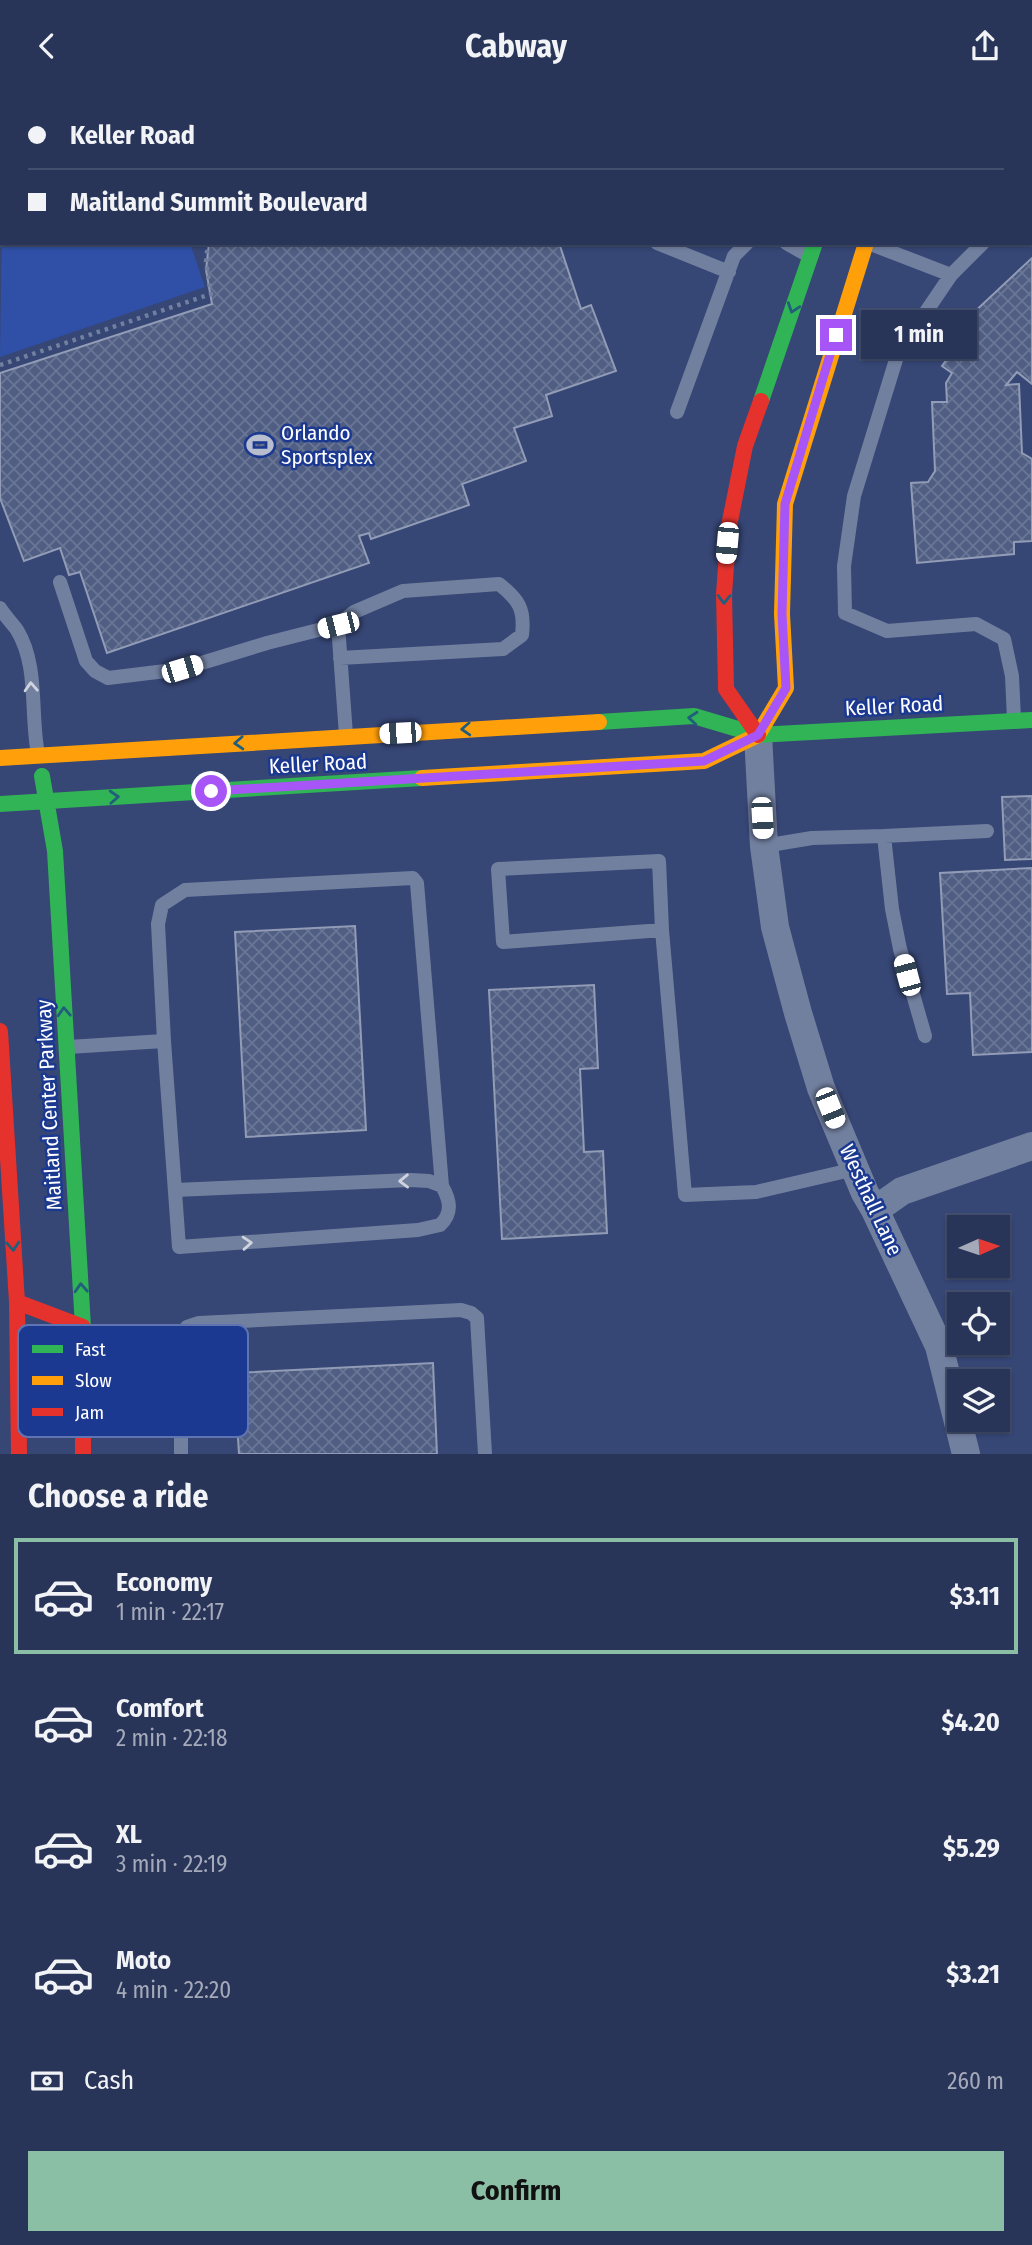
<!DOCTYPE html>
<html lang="en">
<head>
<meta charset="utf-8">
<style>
  :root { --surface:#283458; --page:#343f61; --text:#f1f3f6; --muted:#a5aaba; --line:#444f6e; --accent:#8abfa5 }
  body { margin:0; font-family:"Fira Sans Condensed",sans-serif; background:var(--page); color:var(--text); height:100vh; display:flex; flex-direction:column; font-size:26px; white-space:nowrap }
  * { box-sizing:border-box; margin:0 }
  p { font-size:23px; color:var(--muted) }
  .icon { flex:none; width:38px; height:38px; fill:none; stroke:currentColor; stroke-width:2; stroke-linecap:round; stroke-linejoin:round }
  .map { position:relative; height:1363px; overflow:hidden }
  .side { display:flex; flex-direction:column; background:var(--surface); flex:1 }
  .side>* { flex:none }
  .banner { position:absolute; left:0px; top:0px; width:1032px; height:154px; box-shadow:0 2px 5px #0004,0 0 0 2px var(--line); display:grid; align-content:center; height:154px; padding:0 28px; background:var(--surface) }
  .needle { width:46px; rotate:87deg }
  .buttons { position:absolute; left:947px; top:1124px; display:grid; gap:14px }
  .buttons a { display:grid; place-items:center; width:63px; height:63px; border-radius:0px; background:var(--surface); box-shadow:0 2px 5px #0004,0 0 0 2px var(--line); font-size:35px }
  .end { position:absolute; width:32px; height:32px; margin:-16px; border:9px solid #a855f7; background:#fff; box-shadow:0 0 0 4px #fff }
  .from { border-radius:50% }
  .bubble { position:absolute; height:49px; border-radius:0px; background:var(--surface); box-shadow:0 2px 5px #0004,0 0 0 2px var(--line); font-size:23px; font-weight:700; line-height:49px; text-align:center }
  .car { position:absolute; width:21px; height:42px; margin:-21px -10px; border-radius:9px; box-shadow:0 0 5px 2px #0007; background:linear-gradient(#fff 24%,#345 0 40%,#fff 0 76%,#345 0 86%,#fff 0) }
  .banner b { display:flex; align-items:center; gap:24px; height:66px; font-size:26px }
  .banner b+b { border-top:2px solid var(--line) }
  .banner i { width:18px; height:18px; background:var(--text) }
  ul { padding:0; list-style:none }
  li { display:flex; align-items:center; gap:21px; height:116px; margin:0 14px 10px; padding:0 14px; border:4px solid transparent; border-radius:0px }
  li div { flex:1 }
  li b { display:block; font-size:26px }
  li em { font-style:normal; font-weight:700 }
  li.active { border-color:var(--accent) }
  li>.icon { width:63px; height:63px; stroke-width:1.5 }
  h2 { padding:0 28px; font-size:32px; line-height:84px }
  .pay { display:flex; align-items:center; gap:18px; height:77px; padding:0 28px; font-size:26px }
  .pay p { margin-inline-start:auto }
  .button { display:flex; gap:14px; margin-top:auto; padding:14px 28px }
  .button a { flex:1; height:80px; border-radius:0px; background:var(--accent); color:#111; font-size:28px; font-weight:700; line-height:80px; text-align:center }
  header { display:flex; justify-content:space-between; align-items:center; height:91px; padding:0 28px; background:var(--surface); font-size:32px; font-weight:700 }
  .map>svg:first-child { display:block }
  .green { fill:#2f50a6 }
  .building { fill:url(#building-cross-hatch); stroke:#929cb6; stroke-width:2 }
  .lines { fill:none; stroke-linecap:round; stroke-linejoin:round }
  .path { stroke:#7280a0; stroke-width:4.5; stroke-dasharray:3.5 5; stroke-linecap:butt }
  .lane { stroke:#7280a0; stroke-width:14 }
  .street { stroke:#7280a0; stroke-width:28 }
  .fast { stroke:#30b455; stroke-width:16 }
  .slow { stroke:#ff9f0a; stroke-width:16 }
  .jam { stroke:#e5322d; stroke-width:16 }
  .oneway { stroke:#215e7e }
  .oneway2 { stroke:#ced3de }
  .route { stroke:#a855f7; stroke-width:9 }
  .labels { text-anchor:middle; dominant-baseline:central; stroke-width:5; stroke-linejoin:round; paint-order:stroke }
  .poi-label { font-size:21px; fill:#fff; stroke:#1b3990; text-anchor:start }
  .street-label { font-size:21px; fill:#fff; stroke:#1b3990 }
  .key { fill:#1b3990; stroke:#5f74b1; stroke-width:2 }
  .key-label { font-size:19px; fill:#fff }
</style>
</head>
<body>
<header><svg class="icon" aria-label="back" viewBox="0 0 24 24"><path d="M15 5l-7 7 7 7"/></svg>Cabway<svg class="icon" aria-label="share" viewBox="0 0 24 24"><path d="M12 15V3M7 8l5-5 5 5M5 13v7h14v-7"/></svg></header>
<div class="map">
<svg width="1032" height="1363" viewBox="0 0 1032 1363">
  <defs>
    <pattern id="building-cross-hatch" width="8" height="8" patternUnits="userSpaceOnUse" patternTransform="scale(1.75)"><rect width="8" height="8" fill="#505e83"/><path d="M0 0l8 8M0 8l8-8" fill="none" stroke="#6a7696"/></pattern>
  </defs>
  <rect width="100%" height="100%" fill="#364675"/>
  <path class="green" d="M 2,135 L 2,152 L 190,152 L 205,196 L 0,266 Z"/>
  <path class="building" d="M 208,0 L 652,0 L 652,2 L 209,2 Z
    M 209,152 L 559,152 L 581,218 L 591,214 L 616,280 L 546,304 L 552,325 L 514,337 L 526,370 L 462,393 L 469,414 L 371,448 L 369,442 L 359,445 L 369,472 L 107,562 L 80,481 L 69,484 L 60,457 L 24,470 L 0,407 L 0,282 L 212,213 L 206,179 Z
    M 1032,167 L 1032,293 L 1017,281 L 1006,294 L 1019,293 L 1022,362 L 1032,368 L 1032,450 L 1014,451 L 1014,463 L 917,472 L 911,392 L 928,391 L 935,380 L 932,311 L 947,311 L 946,292 L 952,282 L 942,275 L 950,264 L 939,254 Z
    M 1032,705 L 1032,768 L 1005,769 L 1002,706 Z
    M 1032,777 L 1032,961 L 973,964 L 970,902 L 947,903 L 940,782 Z
    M 355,835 L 366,1039 L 246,1046 L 235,841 Z
    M 594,894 L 598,977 L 580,978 L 584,1061 L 603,1060 L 607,1142 L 502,1148 L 489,899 Z
    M 433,1272 L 437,1363 L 239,1363 L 234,1282 Z"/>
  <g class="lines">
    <path class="path" d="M 0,129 L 2,128
      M 0,274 L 211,203 L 206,171 L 208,152"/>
    <path class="lane" d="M 710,0 L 710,2
      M 943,0 L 946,2
      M 26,2 L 31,0
      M 1019,2 L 1020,2
      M 0,10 L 2,10
      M 657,152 L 729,181
      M 786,152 L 809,165
      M 868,152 L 951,184
      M 983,152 L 951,184 L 898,262 L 854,405 L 844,475 L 845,522 L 887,540 L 976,533 L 1004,548 L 1012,585 L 1014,628
      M 677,321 L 734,165 L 747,152
      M 60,491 L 86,570 L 95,580 L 108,587 L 182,578 L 267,552 L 338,534
      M 0,517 C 5,525 12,532 17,539 C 39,575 30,623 38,663
      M 340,567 L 503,558 L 522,544 C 525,518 519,509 499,493 L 403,500 L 354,521 L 338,534 L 346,644
      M 884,745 L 987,740
      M 764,755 L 812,747 L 884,745 L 892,818 L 900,858 L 925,945
      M 662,839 L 659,770 L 498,778 L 503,851 L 662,839 L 685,1104 L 756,1101 L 855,1078
      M 164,950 L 179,1156 L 418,1139 L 440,1134 C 453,1122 450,1109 442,1095 L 429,1090 L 410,1089 L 175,1099
      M 68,956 L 164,950 L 158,833 L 162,814 L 185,799 L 413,787 L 417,792 L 442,1095
      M 181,1363 L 181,1244 L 187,1236 L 199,1232 L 461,1219 L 471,1222 L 477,1227 L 485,1363"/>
    <path class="street" d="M 758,644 L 764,755 L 775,836 L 798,922 L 821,997 L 865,1102 L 875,1119 L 939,1255 L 966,1363
      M 875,1119 L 902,1100 L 1032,1055"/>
    <path class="fast" d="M 918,0 L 918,2
      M 866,2 L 867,0
      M 761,310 L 815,152
      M 599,631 L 694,625 L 758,644 L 1032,629
      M 42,685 L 55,760 L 83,1236 L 83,1273
      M 0,713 L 422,687"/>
    <path class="slow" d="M 758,644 L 786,597 L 782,523 L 785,413 L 866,152
      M 0,667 L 599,631
      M 422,687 L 704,670 L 758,644"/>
    <path class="jam" d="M 758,644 L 726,598 L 724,503 L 729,435 L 745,355 L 761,310
      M 0,940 L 17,1211 L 19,1363
      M 17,1211 L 83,1236
      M 83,1273 L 83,1363"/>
  </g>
  <defs><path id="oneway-chevron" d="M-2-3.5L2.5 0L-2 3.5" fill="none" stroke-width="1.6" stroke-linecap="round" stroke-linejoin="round" transform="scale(1.75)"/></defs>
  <g class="oneway">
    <use href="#oneway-chevron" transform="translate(793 217) rotate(109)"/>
    <use href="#oneway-chevron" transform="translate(724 508) rotate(91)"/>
    <use href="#oneway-chevron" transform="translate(693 627) rotate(-175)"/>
    <use href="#oneway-chevron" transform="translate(466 638) rotate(177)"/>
    <use href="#oneway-chevron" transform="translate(239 652) rotate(177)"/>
    <use href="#oneway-chevron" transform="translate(114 706) rotate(-3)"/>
    <use href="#oneway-chevron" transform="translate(64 921) rotate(-93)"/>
    <use href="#oneway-chevron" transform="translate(13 1155) rotate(86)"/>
    <use href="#oneway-chevron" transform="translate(81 1197) rotate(-93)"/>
  </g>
  <g class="oneway2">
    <use href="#oneway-chevron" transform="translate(31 596) rotate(-93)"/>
    <use href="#oneway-chevron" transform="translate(404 1090) rotate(179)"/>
    <use href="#oneway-chevron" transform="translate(247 1152) rotate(-4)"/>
  </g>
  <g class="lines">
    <path class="route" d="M 211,700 L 704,670 L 758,644 L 786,597 L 782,523 L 785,413 L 836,244"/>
  </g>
  <defs>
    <symbol id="stadium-bare" viewBox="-9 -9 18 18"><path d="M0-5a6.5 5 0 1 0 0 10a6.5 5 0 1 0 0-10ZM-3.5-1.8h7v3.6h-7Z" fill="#b9becf" stroke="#1b3990" stroke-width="2.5" paint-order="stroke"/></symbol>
  </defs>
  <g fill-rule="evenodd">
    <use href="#stadium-bare" x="241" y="335" width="38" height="38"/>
  </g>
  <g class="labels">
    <g class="poi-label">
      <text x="281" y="342">Orlando<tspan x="281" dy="24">Sportsplex</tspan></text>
    </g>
    <g class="street-label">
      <text transform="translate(894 615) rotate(-3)">Keller Road</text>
      <text transform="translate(318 673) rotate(-3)">Keller Road</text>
      <text transform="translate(49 1014) rotate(-93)">Maitland Center Parkway</text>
      <text transform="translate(871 1109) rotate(65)">Westhall Lane</text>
    </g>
  </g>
  <rect x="18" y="1234" width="230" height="112" rx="10" class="key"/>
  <rect x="32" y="1254" width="31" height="8" fill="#30b455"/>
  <rect x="32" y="1285" width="31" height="9" fill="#ff9f0a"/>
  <rect x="32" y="1317" width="31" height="8" fill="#e5322d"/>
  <g class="key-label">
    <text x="75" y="1265">Fast</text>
    <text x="75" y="1296">Slow</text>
    <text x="75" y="1328">Jam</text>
  </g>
</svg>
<div class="buttons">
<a><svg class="needle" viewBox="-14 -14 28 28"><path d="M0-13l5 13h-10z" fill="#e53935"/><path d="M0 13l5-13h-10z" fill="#a5aaba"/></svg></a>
<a><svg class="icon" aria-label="locate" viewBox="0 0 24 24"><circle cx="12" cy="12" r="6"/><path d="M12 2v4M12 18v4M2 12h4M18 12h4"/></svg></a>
<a><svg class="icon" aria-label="layers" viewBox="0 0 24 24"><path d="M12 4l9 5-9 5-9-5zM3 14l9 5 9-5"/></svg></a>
</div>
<i class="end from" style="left:211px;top:700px"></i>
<i class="end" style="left:836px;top:244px"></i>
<div class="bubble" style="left:861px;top:219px;width:116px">1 min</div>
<i class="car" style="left:727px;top:452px;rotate:185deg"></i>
<i class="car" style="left:338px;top:534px;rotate:256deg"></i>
<i class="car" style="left:182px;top:578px;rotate:73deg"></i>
<i class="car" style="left:400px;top:642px;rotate:267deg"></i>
<i class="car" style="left:762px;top:727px;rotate:177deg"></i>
<i class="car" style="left:907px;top:884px;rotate:345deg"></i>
<i class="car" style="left:830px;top:1017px;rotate:158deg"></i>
<div class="banner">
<b><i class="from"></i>Keller Road</b>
<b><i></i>Maitland Summit Boulevard</b>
</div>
</div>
<section class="side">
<h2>Choose a ride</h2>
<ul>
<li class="active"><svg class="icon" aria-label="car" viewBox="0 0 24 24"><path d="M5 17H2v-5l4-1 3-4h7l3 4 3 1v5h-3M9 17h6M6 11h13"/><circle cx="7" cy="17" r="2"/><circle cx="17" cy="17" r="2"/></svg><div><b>Economy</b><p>1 min · 22:17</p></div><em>$3.11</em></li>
<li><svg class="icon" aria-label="car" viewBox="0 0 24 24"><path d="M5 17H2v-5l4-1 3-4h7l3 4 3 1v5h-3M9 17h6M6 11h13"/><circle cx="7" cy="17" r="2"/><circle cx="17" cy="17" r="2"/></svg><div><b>Comfort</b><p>2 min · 22:18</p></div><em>$4.20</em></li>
<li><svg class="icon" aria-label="car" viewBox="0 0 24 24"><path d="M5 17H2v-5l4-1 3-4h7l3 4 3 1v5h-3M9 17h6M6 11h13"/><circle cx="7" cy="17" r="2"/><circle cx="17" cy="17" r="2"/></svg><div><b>XL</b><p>3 min · 22:19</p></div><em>$5.29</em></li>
<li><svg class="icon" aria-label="car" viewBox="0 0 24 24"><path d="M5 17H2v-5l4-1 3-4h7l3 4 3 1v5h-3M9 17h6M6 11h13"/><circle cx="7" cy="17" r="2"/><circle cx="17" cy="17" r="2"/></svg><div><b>Moto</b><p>4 min · 22:20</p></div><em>$3.21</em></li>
</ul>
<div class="pay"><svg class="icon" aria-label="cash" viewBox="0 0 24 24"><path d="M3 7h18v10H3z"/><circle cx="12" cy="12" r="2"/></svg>Cash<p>260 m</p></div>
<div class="button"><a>Confirm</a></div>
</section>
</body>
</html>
